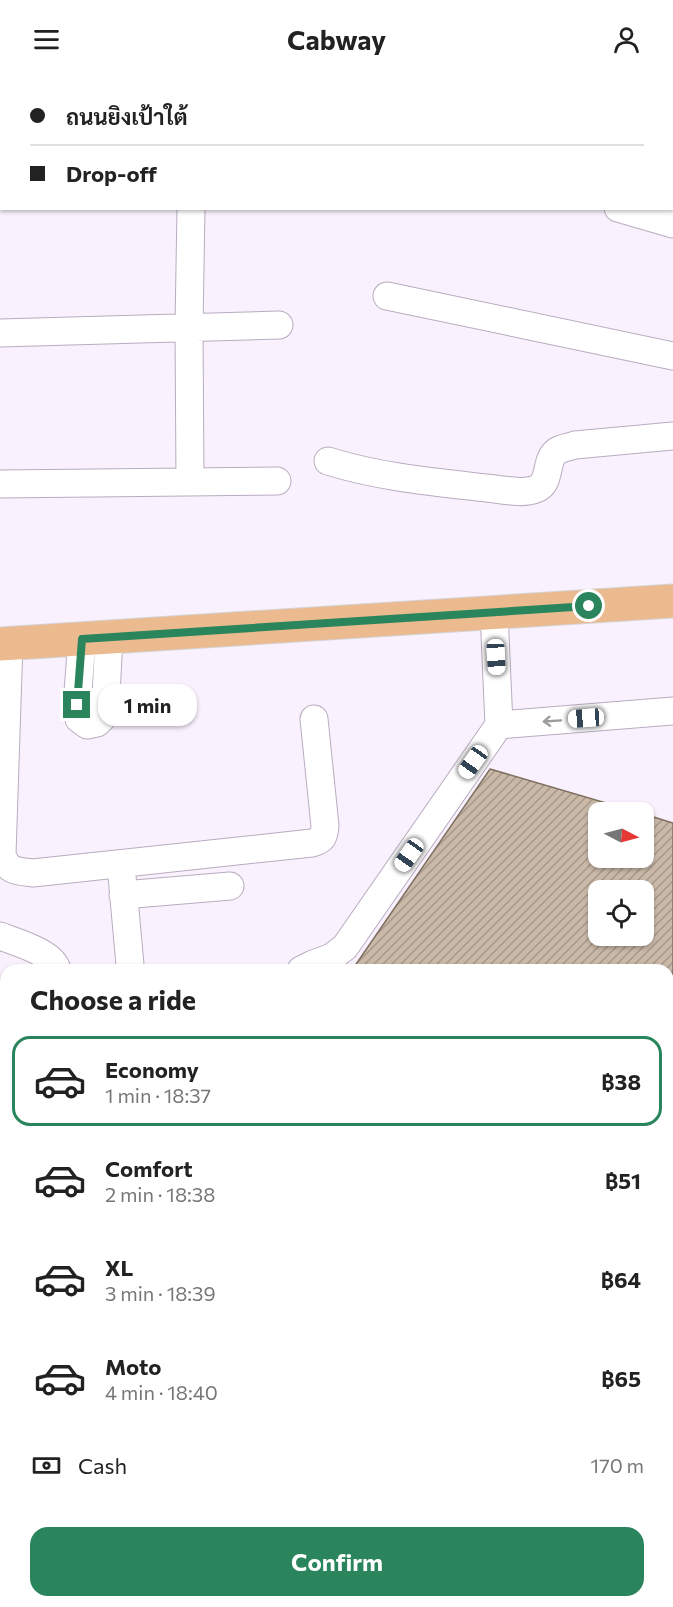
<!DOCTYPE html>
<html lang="en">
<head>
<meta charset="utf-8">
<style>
  :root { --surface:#fff; --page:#f2f2f2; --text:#222; --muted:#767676; --line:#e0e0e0; --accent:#2a855c }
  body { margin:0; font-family:Commissioner,Sarabun,sans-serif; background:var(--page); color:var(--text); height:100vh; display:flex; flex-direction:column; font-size:22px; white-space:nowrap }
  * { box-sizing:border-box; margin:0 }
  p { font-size:20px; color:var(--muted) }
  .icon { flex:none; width:33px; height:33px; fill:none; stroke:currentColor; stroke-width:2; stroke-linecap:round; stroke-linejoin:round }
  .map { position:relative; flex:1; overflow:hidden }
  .drawer { position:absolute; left:0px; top:886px; width:674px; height:644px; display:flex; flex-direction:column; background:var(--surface); border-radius:18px 18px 0 0; box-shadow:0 2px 4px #0004 }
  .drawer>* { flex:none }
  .guide { position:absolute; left:0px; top:0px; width:674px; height:132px; box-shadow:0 2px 4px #0004; display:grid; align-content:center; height:132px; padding:0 30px; background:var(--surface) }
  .needle { width:39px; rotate:96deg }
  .tools { position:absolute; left:588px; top:724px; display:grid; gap:12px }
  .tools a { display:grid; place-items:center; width:66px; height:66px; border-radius:12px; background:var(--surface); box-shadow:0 2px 4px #0004; font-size:30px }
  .end { position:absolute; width:27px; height:27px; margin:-14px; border:8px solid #2a855c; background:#fff; box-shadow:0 0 0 3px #fff }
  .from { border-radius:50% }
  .bubble { position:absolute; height:42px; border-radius:18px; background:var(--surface); box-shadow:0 2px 4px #0004; font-size:20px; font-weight:700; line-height:42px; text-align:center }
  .car { position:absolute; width:18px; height:36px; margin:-18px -9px; border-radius:8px; box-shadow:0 0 4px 2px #0007; background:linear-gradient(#fff 24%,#345 0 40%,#fff 0 76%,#345 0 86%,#fff 0) }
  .guide b { display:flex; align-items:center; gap:21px; height:57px; font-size:22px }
  .guide b+b { border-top:2px solid var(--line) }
  .guide i { width:15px; height:15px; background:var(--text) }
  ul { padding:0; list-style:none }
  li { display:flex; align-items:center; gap:18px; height:90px; margin:0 12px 9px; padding:0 18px; border:3px solid transparent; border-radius:18px }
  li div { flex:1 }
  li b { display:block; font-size:22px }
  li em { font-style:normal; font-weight:700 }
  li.selected { border-color:var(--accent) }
  li>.icon { width:54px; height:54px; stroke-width:1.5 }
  h2 { padding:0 30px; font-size:27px; line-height:72px }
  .pay { display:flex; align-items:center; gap:15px; height:66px; padding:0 30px; font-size:22px }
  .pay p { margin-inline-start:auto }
  .cta { display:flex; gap:12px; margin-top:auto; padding:12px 30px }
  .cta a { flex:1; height:69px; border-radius:18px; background:var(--accent); color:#fff; font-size:24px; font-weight:700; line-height:69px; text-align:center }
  header { display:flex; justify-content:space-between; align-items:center; height:78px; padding:0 30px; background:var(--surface); font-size:27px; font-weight:700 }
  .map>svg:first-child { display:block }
  .built { fill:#f4e2fd }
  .building { fill:url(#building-hatch); stroke:#7e6f5f; stroke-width:1.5; fill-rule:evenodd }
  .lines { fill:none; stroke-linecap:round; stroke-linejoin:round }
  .minor-casing { stroke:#b9acbf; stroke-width:29 }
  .major-casing { stroke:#d4d3d5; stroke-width:35 }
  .minor { stroke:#fff; stroke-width:27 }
  .major { stroke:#ebba8f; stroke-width:33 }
  .oneway { stroke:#9d9a9e }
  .route { stroke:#2a855c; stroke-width:8 }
</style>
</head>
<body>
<header><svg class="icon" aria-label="menu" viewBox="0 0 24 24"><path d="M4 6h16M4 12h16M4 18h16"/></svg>Cabway<svg class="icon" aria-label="person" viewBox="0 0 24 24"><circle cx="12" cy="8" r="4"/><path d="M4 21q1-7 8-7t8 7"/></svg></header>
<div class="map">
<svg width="673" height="1529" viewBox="0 0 673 1529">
  <defs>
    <pattern id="building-hatch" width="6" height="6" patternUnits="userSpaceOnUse" patternTransform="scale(1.5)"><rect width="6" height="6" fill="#cab9a8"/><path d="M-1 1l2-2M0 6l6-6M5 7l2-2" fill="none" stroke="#a5978a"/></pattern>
  </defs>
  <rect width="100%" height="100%" fill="#f9f1fd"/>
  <path class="built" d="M 673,1495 L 673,1529 L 512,1529 L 535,1524 L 668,1524 L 668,1496 Z"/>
  <path class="building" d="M 490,691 L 640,735 L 598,735 L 598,780 L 644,780 L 644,736 L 673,745 L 673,1308 L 668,1316 L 668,892 L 352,892 ZM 598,813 L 644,813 L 644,858 L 598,858 Z"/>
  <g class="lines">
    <defs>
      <path id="minor" d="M 608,0 L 614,2
        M 119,2 L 120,0
        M 440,2 L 441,0
        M 672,16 L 673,16
        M 618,130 L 673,146
        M 387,218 L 673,278
        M 0,255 L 279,247
        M 328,383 C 379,399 433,404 486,410 C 501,411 521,417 536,411 C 552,405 544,382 557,373 C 562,370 569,369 575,367 L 673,358
        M 190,404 L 189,249 L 191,130
        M 0,406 L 277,403
        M 82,561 L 77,627 L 79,641 L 87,647 L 97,645 L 105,637 L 109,559
        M 9,565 L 2,777 C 8,794 17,793 33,795 L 312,765 C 323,762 324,759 325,748 L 314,641
        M 499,647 L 673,633
        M 122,798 L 130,887
        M 123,817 L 230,808
        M 0,858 C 16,864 54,875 57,892
        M 301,892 L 313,886 L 332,879 L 345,869 L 499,647 L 494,534
        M 668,1332 L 673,1323
        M 0,1422 L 6,1407
        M 668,1451 L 673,1450
        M 335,1529 L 343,1524
        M 372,1529 L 395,1524"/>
      <path id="major" d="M 0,566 L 673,523"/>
    </defs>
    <use href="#minor" class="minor-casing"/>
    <use href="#major" class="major-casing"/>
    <use href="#minor" class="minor"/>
    <use href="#major" class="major"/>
  </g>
  <defs><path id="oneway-shaft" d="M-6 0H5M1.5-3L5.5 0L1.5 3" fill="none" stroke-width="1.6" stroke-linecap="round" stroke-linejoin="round" transform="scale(1.5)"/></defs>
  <use class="oneway" href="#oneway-shaft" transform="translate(552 643) rotate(176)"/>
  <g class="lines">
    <path class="route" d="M 77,627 L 82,561 L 589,528"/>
  </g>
</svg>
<div class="tools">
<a><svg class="needle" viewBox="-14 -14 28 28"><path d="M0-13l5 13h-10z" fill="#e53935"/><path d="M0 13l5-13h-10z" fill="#767676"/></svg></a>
<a><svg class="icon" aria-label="locate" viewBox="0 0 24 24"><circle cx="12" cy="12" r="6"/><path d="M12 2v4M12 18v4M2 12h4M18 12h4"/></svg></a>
</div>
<i class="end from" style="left:589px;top:528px"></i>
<i class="end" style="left:77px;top:627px"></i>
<div class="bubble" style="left:98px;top:606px;width:99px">1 min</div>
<i class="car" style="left:496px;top:579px;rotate:177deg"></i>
<i class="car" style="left:586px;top:640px;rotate:266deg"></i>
<i class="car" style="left:473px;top:684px;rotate:215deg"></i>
<i class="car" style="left:409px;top:777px;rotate:215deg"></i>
<div class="guide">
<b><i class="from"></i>ถนนยิงเป้าใต้</b>
<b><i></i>Drop-off</b>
</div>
<section class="drawer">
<h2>Choose a ride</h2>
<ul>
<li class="selected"><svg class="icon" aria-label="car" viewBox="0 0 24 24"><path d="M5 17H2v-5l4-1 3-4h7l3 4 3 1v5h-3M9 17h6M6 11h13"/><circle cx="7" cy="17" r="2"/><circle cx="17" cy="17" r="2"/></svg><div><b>Economy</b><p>1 min · 18:37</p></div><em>฿38</em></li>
<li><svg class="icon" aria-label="car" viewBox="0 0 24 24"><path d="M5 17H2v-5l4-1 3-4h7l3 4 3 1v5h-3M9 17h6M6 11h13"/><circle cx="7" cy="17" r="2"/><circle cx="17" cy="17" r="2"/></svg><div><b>Comfort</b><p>2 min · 18:38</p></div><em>฿51</em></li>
<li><svg class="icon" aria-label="car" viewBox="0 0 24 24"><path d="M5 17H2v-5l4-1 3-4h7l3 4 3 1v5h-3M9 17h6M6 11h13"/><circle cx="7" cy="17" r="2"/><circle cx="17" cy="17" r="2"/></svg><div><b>XL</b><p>3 min · 18:39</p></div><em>฿64</em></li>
<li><svg class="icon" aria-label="car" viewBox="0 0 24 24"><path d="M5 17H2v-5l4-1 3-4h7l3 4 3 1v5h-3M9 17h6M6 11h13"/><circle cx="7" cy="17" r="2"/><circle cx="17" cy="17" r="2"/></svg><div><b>Moto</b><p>4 min · 18:40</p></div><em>฿65</em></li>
</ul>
<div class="pay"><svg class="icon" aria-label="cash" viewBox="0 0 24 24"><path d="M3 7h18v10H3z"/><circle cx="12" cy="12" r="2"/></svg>Cash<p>170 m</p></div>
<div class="cta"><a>Confirm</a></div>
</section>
</div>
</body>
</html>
